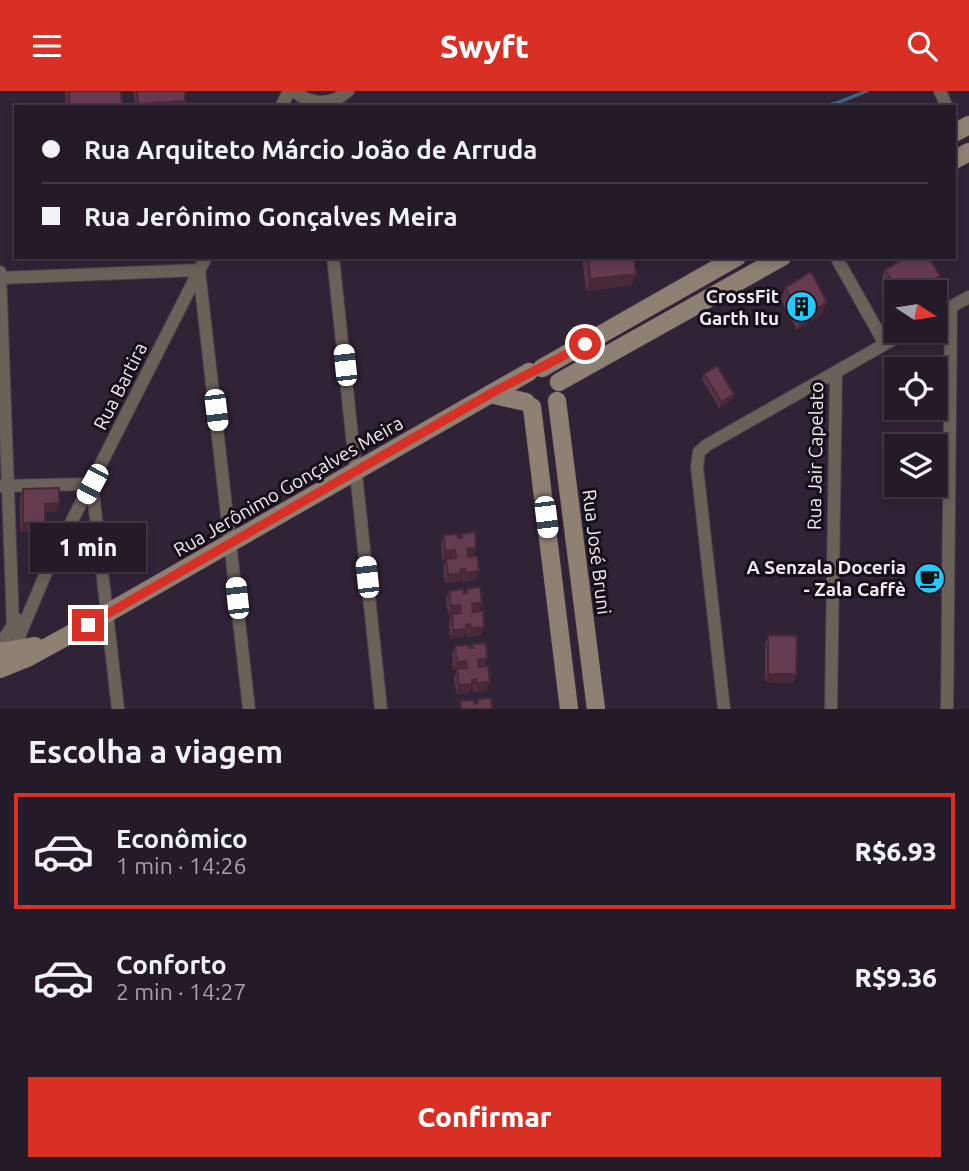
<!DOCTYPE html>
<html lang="pt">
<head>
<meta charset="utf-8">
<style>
  :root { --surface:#251a28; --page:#2d2330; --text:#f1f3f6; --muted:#a3a1a8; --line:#423845; --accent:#d93025 }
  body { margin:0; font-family:Ubuntu,sans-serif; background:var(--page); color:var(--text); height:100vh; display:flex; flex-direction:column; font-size:26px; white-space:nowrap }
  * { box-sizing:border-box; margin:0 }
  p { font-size:23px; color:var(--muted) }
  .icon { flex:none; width:38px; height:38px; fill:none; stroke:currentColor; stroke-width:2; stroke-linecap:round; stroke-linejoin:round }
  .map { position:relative; height:618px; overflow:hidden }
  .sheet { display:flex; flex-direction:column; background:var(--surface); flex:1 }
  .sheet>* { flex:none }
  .top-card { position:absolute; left:14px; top:14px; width:942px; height:154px; border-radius:0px; box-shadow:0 4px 10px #0003,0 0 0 2px var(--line); display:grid; align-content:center; height:154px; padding:0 28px; background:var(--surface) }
  .needle { width:46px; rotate:102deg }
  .fabs { position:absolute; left:884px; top:189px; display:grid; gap:14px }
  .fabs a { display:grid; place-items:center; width:63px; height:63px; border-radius:0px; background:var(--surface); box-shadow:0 4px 10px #0003,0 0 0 2px var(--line); font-size:35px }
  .end { position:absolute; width:32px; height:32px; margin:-16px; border:9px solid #d93025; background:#fff; box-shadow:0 0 0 4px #fff }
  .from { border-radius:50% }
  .bubble { position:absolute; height:49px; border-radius:0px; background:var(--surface); box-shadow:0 4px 10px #0003,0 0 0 2px var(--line); font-size:23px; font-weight:800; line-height:49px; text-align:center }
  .car { position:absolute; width:21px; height:42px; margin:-21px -10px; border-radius:9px; box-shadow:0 0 5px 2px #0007; background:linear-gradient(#fff 24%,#345 0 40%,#fff 0 76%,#345 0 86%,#fff 0) }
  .top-card b { display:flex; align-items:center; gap:24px; height:66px; font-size:26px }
  .top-card b+b { border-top:2px solid var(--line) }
  .top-card i { width:18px; height:18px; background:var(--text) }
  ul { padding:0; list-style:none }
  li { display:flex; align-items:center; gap:21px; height:116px; margin:0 14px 10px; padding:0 14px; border:4px solid transparent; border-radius:0px }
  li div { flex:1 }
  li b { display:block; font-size:26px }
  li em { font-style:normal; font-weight:800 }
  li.active { border-color:var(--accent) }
  li>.icon { width:63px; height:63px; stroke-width:1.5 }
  h2 { padding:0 28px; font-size:32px; line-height:84px }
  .button { display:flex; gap:14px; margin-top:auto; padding:14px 28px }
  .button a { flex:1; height:80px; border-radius:0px; background:var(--accent); color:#fff; font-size:28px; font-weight:800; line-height:80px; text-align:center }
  header { display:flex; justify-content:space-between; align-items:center; height:91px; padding:0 28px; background:var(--accent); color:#fff; font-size:32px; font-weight:800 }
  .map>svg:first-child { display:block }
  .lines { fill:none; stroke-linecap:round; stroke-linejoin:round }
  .stream { stroke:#406685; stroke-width:3.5 }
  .street-casing { stroke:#4c3f51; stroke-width:14 }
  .secondary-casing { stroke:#4c3f51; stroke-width:19 }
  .street { stroke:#6a6159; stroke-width:12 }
  .secondary { stroke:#8f8074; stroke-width:18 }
  .wall { fill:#573345 }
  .shaded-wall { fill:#472938 }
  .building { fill:#653b50; stroke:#472938; stroke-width:2 }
  .route { stroke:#d93025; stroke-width:9 }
  .labels { text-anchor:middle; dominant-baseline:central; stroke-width:6; stroke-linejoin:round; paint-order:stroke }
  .poi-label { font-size:19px; font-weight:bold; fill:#f3eaf6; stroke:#150f17; text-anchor:end }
  .street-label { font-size:19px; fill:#f3eaf6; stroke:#150f17 }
</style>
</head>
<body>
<header><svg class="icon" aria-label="menu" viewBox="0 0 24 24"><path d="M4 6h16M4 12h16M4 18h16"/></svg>Swyft<svg class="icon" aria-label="search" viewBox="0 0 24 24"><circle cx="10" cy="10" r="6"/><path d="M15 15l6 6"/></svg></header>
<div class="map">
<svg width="969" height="618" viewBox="0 0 969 618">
  <rect width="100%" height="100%" fill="#312336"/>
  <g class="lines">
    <path class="stream" d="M 820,16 L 837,12 L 867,0"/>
    <defs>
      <path id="street" d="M 294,0 C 310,14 331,15 348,0
        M 940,0 L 947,16
        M 281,16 L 289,0
        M 333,166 L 381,618
        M 836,166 L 885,253
        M 0,181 L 13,534
        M 0,187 L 199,179 L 249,618
        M 934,225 L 969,206
        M 1,395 L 92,393 L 118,618
        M 0,554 L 17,528
        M 13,560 L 48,477 L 206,166
        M 724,618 L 697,376 L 699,361 L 707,354 L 908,240
        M 831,618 L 836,281
        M 947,618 L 951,216"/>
      <path id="secondary" d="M 954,42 L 969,34
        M 954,69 L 969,61
        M 542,277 L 737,166
        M 559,291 L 782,166
        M 490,303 L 526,311
        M 557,310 L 596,618
        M 532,316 L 569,618
        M 0,561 L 35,555
        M 0,578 L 27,567 L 69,544 L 529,281"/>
    </defs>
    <use href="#street" class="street-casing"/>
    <use href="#secondary" class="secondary-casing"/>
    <use href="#street" class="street"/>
    <use href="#secondary" class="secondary"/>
  </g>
  <path class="wall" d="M 65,0 L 121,0 L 122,16 L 65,16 Z
    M 134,0 L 185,0 L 184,12 L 191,16 L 135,16 Z
    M 582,166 L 634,166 L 632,194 L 586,200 Z
    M 885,179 L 940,185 L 937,194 L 924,201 L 896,201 L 896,212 L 882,187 Z
    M 785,197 L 822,223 L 797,239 L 781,209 Z
    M 704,283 L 734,303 L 732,309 L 719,317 L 702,288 Z
    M 23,398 L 56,421 L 45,421 L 45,432 L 42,440 L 20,441 L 20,407 Z
    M 461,443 L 476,457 L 473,465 L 479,480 L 475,489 L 462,491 L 462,487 L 460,487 L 458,491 L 445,492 L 443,477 L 446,469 L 442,469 L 441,453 L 444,444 L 458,447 L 460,447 Z
    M 467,498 L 482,512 L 479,520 L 484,536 L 481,544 L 468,546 L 467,542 L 465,542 L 463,546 L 450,548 L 449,532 L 451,524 L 448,524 L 446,508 L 449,500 L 463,502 L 465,502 Z
    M 768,544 L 796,583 L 793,592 L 765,591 L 765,553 Z
    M 472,553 L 487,568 L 484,576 L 490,591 L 486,600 L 473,601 L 473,597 L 471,597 L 469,602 L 456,603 L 454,587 L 457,579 L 453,579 L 452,564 L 455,555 L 469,557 L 471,557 Z"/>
  <path class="shaded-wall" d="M 185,10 L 183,16 L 166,12 L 164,16 L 137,16 L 138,13 Z
    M 636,183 L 632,194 L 586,200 L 590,188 Z
    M 940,185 L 937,194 L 924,201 L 912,201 Z
    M 827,211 L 822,223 L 797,239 L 801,228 Z
    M 734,303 L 732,309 L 719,317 L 721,311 Z
    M 59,412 L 56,421 L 42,421 L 45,413 Z
    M 23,432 L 45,432 L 42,440 L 20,441 Z
    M 476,457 L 473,466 L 464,467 L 467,458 Z
    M 455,459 L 452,468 L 442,469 L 445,460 Z
    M 461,478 L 465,478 L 462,487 L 460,487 L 458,491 L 445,492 L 448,484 Z
    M 479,480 L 475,489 L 462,491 L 465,482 Z
    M 482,512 L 479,521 L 469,522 L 472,513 Z
    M 460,514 L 457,523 L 448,524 L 451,515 Z
    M 470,533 L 467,542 L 465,542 L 463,546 L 450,548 L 453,539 Z
    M 484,536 L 481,544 L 468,546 L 471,537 Z
    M 478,568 L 487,568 L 484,576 L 475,577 Z
    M 466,570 L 463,578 L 453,579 L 457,571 Z
    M 768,583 L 796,583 L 793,592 L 765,591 Z
    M 476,588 L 473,597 L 471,597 L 469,602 L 456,603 L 459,594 Z
    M 490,591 L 486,600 L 473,601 L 476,592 Z"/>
  <path class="building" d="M 69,0 L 121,0 L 122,16 L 69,16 Z
    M 137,0 L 185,0 L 185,10 L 138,13 Z
    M 166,12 L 191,12 L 191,16 L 166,16 Z
    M 588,166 L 634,166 L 636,183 L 590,188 Z
    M 906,166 L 929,166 L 940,185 L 912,201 L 898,201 L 885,179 Z
    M 811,181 L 827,211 L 801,228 L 785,197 Z
    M 717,275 L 734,303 L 721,311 L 704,283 Z
    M 59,397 L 59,412 L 45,413 L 45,432 L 23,432 L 23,398 Z
    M 475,441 L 476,457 L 467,458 L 468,466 L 477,465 L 479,480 L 465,482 L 465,478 L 461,478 L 461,482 L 448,484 L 446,468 L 456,467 L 455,459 L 445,460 L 444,444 L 457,443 L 458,447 L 462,446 L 461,443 Z
    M 480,496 L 482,512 L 472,513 L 473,521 L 483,520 L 484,536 L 471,537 L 470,533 L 466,534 L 467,538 L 453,539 L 452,523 L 461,522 L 460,514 L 451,515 L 449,500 L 463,498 L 463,502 L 467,502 L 467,498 Z
    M 768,544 L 797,545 L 796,583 L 768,583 Z
    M 486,552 L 487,568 L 478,568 L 479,576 L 488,575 L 490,591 L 476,592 L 476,588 L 472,589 L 472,593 L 459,594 L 457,578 L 467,577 L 466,570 L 457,571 L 455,555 L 468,554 L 469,557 L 473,557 L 472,553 Z
    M 491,607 L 492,618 L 461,618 L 460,610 L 474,609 L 474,613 L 478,612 L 478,608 Z"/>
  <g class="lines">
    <path class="route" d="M 88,534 L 490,303 C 522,285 554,271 585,253"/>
  </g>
  <defs>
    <symbol id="building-disc" viewBox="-11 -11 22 22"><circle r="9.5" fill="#26c9fe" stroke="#150f17"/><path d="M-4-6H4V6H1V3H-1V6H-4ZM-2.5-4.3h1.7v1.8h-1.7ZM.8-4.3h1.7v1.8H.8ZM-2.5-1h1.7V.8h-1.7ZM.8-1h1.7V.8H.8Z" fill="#111"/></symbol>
    <symbol id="cafe-disc" viewBox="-11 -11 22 22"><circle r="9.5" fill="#26c9fe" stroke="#150f17"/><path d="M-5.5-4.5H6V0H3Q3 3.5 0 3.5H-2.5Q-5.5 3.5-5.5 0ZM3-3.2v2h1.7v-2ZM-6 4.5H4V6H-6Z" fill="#111"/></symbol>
  </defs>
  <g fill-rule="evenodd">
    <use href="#building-disc" x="784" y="198" width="35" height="35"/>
    <use href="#cafe-disc" x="912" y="470" width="35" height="35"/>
  </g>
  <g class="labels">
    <g class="poi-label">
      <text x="779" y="205">CrossFit<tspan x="779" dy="22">Garth Itu</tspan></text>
      <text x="906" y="476">A Senzala Doceria<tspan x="906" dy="22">- Zala Caffè</tspan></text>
    </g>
    <g class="street-label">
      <text transform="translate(120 295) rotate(-63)">Rua Bartira</text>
      <text transform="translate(815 365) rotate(-89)">Rua Jair Capelato</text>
      <text transform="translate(288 395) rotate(-30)">Rua Jerônimo Gonçalves Meira</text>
      <text transform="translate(597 461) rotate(83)">Rua José Bruni</text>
    </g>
  </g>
</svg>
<div class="fabs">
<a><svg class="needle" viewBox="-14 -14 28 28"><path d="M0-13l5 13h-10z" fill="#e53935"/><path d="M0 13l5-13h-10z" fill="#a3a1a8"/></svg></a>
<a><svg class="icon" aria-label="locate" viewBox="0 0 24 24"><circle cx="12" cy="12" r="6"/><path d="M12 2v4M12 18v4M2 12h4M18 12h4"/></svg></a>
<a><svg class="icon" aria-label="layers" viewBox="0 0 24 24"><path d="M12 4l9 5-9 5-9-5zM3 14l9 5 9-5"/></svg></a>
</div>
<i class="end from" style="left:585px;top:253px"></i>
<i class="end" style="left:88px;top:534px"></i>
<div class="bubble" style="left:30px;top:432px;width:116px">1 min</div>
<i class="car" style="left:345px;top:274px;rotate:354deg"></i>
<i class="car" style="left:216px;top:319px;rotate:173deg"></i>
<i class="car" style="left:92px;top:393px;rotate:208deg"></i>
<i class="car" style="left:546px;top:426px;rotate:173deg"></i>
<i class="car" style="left:367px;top:486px;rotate:354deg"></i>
<i class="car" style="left:237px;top:507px;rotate:354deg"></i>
<div class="top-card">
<b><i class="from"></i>Rua Arquiteto Márcio João de Arruda</b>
<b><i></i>Rua Jerônimo Gonçalves Meira</b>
</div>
</div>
<section class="sheet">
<h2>Escolha a viagem</h2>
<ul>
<li class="active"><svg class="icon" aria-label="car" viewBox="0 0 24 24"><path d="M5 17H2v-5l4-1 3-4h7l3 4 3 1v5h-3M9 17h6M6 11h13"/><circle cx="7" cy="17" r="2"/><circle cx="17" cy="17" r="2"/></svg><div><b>Econômico</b><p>1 min · 14:26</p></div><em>R$6.93</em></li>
<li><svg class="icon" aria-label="car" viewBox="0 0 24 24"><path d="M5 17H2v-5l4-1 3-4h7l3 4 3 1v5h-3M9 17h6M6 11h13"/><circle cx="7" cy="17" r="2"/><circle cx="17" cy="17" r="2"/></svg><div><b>Conforto</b><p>2 min · 14:27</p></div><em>R$9.36</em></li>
</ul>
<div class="button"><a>Confirmar</a></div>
</section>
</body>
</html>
